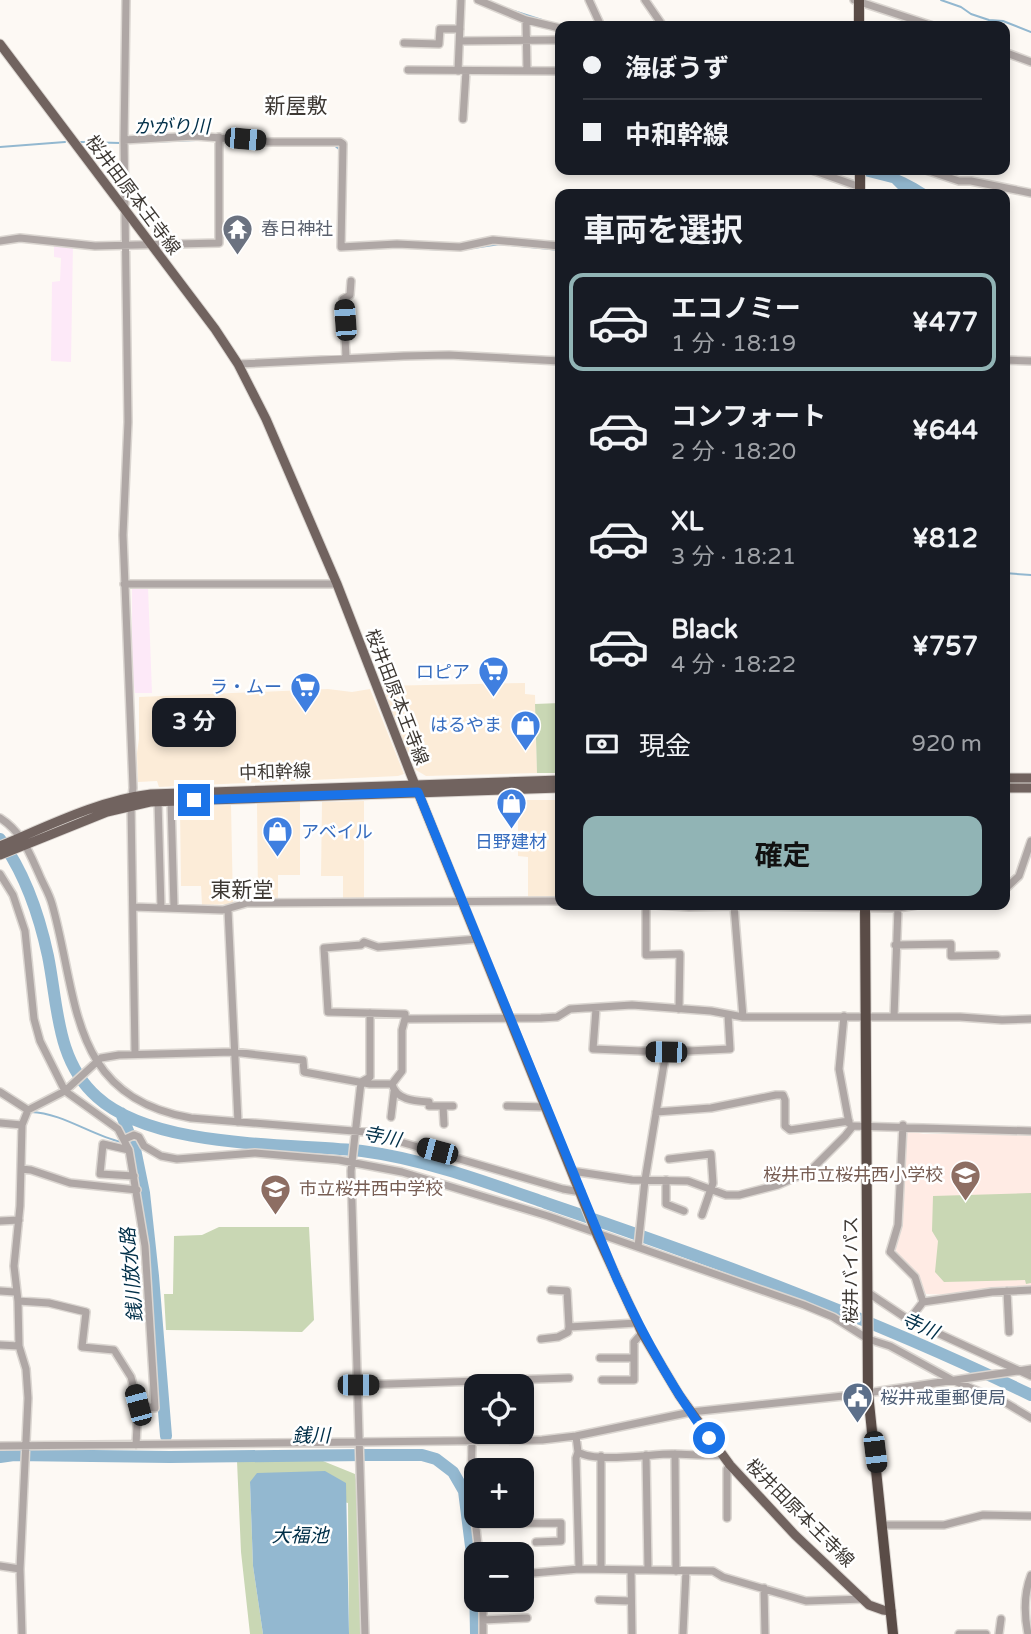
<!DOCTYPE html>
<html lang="ja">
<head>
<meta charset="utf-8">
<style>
  :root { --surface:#171b24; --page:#20242c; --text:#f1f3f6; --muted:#9ea1a6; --line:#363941; --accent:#91b4b5 }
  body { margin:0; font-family:"Varela Round","Noto Sans JP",sans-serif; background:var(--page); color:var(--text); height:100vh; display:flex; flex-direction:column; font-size:26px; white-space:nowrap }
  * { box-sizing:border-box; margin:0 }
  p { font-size:23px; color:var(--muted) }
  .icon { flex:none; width:38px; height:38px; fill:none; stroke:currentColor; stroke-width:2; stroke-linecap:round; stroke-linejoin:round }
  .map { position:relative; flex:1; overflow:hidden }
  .sheet { position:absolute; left:555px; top:189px; width:455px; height:721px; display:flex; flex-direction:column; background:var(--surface); border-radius:14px; box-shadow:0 4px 10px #0003 }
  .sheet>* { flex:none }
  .guide { position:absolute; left:555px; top:21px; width:455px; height:154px; border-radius:14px; box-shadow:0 4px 10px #0003; display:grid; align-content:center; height:154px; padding:0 28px; background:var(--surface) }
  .buttons { position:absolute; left:464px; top:1374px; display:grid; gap:14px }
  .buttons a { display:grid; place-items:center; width:70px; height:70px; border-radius:14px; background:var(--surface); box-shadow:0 4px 10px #0003; font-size:35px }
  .end { position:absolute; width:32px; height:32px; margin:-16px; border:9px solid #1a73e8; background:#fff; box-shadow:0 0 0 4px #fff }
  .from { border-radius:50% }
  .bubble { position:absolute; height:49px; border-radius:14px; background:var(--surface); box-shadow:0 4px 10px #0003; font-size:23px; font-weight:700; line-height:49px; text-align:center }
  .car { position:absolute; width:21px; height:42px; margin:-21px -10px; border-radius:9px; box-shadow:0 0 5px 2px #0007; background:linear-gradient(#222 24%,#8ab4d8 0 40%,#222 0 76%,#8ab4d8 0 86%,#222 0) }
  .guide b { display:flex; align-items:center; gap:24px; height:66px; font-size:26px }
  .guide b+b { border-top:2px solid var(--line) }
  .guide i { width:18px; height:18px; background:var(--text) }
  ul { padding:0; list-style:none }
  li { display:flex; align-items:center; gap:21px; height:98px; margin:0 14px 10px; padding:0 14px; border:4px solid transparent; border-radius:14px }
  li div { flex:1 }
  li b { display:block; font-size:26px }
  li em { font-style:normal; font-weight:700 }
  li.current { border-color:var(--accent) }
  li>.icon { width:63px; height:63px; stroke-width:1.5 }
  h2 { padding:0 28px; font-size:32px; line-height:84px }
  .pay { display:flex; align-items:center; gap:18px; height:77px; padding:0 28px; font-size:26px }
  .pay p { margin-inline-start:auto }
  .primary-button { display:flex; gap:14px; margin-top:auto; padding:14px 28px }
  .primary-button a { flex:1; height:80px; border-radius:14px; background:var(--accent); color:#111; font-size:28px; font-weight:700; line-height:80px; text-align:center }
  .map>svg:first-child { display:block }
  .built { fill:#fcecd8 }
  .industrial { fill:#fde9f8 }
  .education { fill:#ffebe4 }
  .green { fill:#c9d7b4 }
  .water { fill:#93b8d0 }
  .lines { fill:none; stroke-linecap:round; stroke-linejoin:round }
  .stream { stroke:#93b8d0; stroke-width:2 }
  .river { stroke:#93b8d0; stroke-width:12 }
  .minor-casing { stroke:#dbd6d1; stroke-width:10 }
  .major-casing { stroke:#dbd6d1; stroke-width:11 }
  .highway-casing { stroke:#dbd6d1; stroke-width:12 }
  .minor { stroke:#afa7a5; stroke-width:7 }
  .major { stroke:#71635f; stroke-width:9 }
  .highway { stroke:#5a4c47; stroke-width:10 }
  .route { stroke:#1a73e8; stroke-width:9 }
  .labels { text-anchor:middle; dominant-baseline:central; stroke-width:5; stroke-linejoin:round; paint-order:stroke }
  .street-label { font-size:18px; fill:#3e3934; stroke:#fff }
  .worship-label { font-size:18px; fill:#5b616d; stroke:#fff; text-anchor:start }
  .shop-label { font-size:18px; fill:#366cbe; stroke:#fff; text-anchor:end }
  .education-label { font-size:18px; fill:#785e54; stroke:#fff; text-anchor:end }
  .service-label { font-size:18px; fill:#4e5e75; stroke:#fff; text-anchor:start }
  .water-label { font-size:19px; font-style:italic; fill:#002f48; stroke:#fff }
  .quarter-label { font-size:21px; fill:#3e3934; stroke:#fff }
</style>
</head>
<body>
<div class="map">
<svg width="1031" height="1634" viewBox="0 0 1031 1634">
  <rect width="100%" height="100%" fill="#fdf9f4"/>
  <path class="built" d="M 525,683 L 525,694 L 535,695 L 537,773 L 426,776 L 416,770 L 379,686 Z
    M 328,689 L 352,692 L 370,689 L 404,774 L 398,776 L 159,787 L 157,781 L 138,782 L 137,753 L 139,739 L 139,697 Z
    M 518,800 L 560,800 L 560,898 L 528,899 L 528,857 L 518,856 Z
    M 364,801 L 364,900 L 343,900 L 343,876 L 321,876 L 322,802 Z
    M 300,803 L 300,875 L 278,875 L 278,899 L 258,899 L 257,804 Z
    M 231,805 L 233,904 L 202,905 L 201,886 L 181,886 L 180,807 Z"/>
  <path class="industrial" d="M 54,243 L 73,243 L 71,362 L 51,361 L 52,282 L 60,281 L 61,258 L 54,257 Z
    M 132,587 L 148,587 L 152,693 L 135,693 L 132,671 Z"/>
  <path class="education" d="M 908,1131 L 924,1134 L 1031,1134 L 1031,1286 L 992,1289 L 960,1295 L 926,1294 L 918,1275 L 897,1253 L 895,1247 L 905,1133 Z"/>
  <path class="green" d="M 560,703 L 560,773 L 537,773 L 535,704 Z
    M 1031,1193 L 1031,1283 L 1026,1284 L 1025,1280 L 944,1282 L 935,1272 L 938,1241 L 932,1231 L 933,1196 Z
    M 219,1227 L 309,1227 L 314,1320 L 302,1332 L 166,1330 L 164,1294 L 173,1294 L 174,1236 L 202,1235 Z
    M 318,1459 L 355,1474 L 360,1500 L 360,1634 L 349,1634 L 348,1503 L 250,1482 L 253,1566 L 263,1634 L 250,1634 L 241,1552 L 237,1461 Z"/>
  <path class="water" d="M 841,170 C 852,170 878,167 888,170 C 903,176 919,184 933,194 L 903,194 L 892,183 Z
    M 325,1471 L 346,1483 L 349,1634 L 263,1634 L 253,1566 L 250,1482 L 257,1473 Z"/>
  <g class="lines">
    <path class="stream" d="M 941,0 L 961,7 L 971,14 L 989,20 L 1003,21 L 1031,32
      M 514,11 L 542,20
      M 81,142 L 120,143
      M 125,143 L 196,140
      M 334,145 L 339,149 L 339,186
      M 0,147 L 65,142
      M 428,249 L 455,250
      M 460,250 L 500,244 L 560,250
      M 1004,573 L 1031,575
      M 3,1098 L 22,1110
      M 31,1112 C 62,1113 91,1135 121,1142"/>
    <path class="river" d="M 0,839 C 25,873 39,914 48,956 C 58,1005 56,1061 97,1097 C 154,1149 288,1143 362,1151 C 424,1159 486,1182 546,1203 C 711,1259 874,1319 1031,1395
      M 121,1113 L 135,1149 L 144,1193 L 153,1276 L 166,1436
      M 0,1457 L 14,1455 L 170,1457 L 365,1455 L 422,1455 L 436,1459 L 453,1472 L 464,1491 L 475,1578 L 476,1634"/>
    <defs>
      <path id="minor" d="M 126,0 L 124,140 L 128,422 L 123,535 L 133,788 L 131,805 L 135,1054
        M 478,0 L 526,20 L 560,28
        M 589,0 L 601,26
        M 645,0 L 663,26
        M 854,0 L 933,26
        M 526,20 L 527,71
        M 460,41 L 560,40
        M 404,43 L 439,44 L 440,29 L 460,29
        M 1004,52 L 1031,62
        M 408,70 L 560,71
        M 458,71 L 461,0
        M 463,119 L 466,71
        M 124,140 L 195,136 L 271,142 L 340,142 L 343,144 L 341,247 L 397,244 L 460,247 L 493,240 L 560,246
        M 812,170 L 860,187
        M 926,170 L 959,181 L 971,181 L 1031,193
        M 0,241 L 20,238 L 95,246 L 219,243 L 219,137
        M 346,357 L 343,299 L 350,295 L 351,281
        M 1004,360 L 1031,361
        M 238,364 L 404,356 L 449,355 L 560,361
        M 124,584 L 337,584
        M 158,801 L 161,908
        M 171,801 L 174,908
        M 0,818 C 22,832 29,852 39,874 C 43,884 49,893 52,904 C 79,999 68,1096 191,1118 L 366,1132 L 563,1189 L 581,1192
        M 0,874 L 13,895 L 25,931 L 34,1019 L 40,1041 L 65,1091 L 118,1129 L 129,1150 L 145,1246 L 155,1408 L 138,1405 L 136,1445
        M 1004,890 L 1019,876 L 1031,841
        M 646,905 L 646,955 L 680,954 L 679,1009
        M 656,905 L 689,907 L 734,906 L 898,908 L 917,905
        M 734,906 L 743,1017
        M 133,907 L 223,910 L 247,903 L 560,901
        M 228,910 L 238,1122
        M 478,939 L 378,947 L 364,942 L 361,945 L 324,948 L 328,1012 L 405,1014 L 405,1019 L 541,1018 L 557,1017 L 570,1009 L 632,1005 L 711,1011 L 743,1017 L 960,1017 L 1002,1020 L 1031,1019
        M 895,945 L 951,944 L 951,956 L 996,955
        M 596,1009 L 593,1049 L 666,1052 L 730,1049 L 728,1015
        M 844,1016 L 839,1069 L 849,1123
        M 894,1017 L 898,908
        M 392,1084 C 396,1100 414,1101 429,1102 L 429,1106 L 453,1106
        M 392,1084 L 402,1071 L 402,1030 L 405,1019
        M 0,1092 L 28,1110
        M 443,1106 L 444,1124
        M 507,1106 L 546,1107
        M 28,1110 L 65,1091 L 101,1058 L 119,1055 L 233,1052 L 303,1060 L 304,1072 L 370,1084 L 392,1084
        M 656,1112 L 711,1108 L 776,1095 L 783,1095 L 785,1100 L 785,1126 L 790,1130 L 849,1121
        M 391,1117 L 394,1092
        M 0,1123 L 22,1125
        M 903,1125 L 898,1225 L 890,1252 L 915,1277 L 923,1302 L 992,1292 L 1031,1290
        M 125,1139 L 134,1135 L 139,1137 L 144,1146 L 161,1156 L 177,1159 L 255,1153 L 339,1160 L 402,1172 L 548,1216 L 804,1305 L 833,1317 L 868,1339 L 890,1346 L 952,1380 L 1006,1403 L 1031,1418
        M 129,1150 L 103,1144 L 100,1174 L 134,1176
        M 669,1159 L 711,1154 L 713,1183 L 702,1215
        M 21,1169 L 31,1170 L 70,1183 L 137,1190
        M 572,1171 L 632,1180 L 688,1181 L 726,1195 L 739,1195 L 778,1185 L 810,1171 L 845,1136 L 853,1126 L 1031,1131
        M 666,1180 L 666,1204 L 684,1211
        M 0,1221 L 19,1220
        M 638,1247 L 645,1180 L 666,1052
        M 551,1290 L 567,1291 L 569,1327 L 637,1323
        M 0,1291 L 15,1292
        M 1007,1291 L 1009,1332
        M 867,1292 L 909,1320
        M 18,1301 L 49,1303 L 86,1312 L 82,1347 L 114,1350 L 131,1377 L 138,1405
        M 923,1302 L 909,1320 L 1031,1376
        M 541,1339 L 558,1337 L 568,1332 L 569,1327
        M 0,1345 L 19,1346
        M 600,1358 L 634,1358
        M 602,1380 L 634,1380 L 634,1342 L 642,1333
        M 358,1385 L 569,1378
        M 576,1436 L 578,1452 C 595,1463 650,1454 672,1454 C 689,1454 705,1456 722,1455
        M 472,1442 L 471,1485 L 479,1554
        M 0,1446 L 542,1440 L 576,1436 L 691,1412 L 853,1395 L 1031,1369
        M 578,1452 L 576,1458 L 579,1569
        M 675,1454 L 676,1571
        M 646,1455 L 648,1570
        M 601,1456 L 601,1569
        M 727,1518 L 727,1469 L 730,1465
        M 475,1524 L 561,1523 L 561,1541 L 536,1542
        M 883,1525 L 944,1525 L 983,1515 L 1031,1516
        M 0,1566 L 20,1569
        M 631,1570 L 632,1634
        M 522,1574 L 579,1569 L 713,1571 L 723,1577 L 806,1601 L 864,1599
        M 764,1588 L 765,1634
        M 483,1600 L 483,1634
        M 599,1600 L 631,1601
        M 483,1620 L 527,1618
        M 22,1634 L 20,1569 L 28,1398 L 26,1369 L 19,1346 L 18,1301 L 14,1266 L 20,1206 L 22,1125 L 28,1110
        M 365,1634 L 351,1171 L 361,1082 L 370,1077 L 370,1013
        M 683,1634 L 686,1571
        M 959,1634 L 986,1634
        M 999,1634 L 1001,1619
        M 1028,1634 C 1024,1614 1024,1593 1031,1575"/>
      <path id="major" d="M 0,44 L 215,329 L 238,364 L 266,419 L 337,584 L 411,775 L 597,1235 L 642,1333 L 679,1395 L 730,1465 L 795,1535 L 869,1605 L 883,1610 L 891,1611
        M 1004,778 L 1031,778
        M 1004,788 L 1031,788
        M 0,846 C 48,826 99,800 151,794 L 560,780
        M 0,855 L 107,812 L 150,802 L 560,788"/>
      <path id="highway" d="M 859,0 L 859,26
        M 860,170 L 860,194
        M 865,905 L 868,1393 L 893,1634"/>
    </defs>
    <use href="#minor" class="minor-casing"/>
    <use href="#major" class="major-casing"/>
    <use href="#highway" class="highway-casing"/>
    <use href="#minor" class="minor"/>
    <use href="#major" class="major"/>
    <use href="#highway" class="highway"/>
  </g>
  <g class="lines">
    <path class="route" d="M 194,800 L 418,792 L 617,1279 C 643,1335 672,1389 709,1438"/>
  </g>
  <defs>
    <symbol id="temple-pin" viewBox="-11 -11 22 30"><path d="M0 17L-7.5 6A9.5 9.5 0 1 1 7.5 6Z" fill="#6b7280" stroke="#fff"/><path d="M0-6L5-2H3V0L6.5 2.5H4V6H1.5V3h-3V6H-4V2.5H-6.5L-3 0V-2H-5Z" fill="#fff"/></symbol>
    <symbol id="supermarket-pin" viewBox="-11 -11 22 30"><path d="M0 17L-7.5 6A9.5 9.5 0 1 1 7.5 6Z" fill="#3f7fe0" stroke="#fff"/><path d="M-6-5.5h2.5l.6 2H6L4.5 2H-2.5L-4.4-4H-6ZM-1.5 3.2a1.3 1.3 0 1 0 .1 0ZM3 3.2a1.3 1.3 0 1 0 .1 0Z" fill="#fff"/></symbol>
    <symbol id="shop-pin" viewBox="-11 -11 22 30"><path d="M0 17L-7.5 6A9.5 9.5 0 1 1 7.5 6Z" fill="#3f7fe0" stroke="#fff"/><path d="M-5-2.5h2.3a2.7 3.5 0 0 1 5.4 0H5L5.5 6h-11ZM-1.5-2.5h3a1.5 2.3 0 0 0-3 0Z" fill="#fff"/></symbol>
    <symbol id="school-pin" viewBox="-11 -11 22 30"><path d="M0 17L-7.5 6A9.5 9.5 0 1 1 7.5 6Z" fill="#8d6e63" stroke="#fff"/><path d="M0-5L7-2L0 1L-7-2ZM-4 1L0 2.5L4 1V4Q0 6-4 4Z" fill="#fff"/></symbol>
    <symbol id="civic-pin" viewBox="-11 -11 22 30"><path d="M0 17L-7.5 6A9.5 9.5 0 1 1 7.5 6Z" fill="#5c6f8a" stroke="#fff"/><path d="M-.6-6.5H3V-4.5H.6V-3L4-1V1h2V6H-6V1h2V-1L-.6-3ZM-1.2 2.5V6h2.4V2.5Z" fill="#fff"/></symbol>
  </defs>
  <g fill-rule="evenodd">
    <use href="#temple-pin" x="220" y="212" width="35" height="47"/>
    <use href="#supermarket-pin" x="476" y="654" width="35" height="47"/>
    <use href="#supermarket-pin" x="288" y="670" width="35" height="47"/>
    <use href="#shop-pin" x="508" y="708" width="35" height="47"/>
    <use href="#shop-pin" x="494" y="786" width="35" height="47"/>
    <use href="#shop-pin" x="260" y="814" width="35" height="47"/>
    <use href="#school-pin" x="948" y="1158" width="35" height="47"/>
    <use href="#school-pin" x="258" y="1172" width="35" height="47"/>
    <use href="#civic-pin" x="840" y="1380" width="35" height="47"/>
  </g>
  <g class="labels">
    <g class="street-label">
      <text transform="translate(133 195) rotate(53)">桜井田原本王寺線</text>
      <text transform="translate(397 697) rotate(69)">桜井田原本王寺線</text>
      <text transform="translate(275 772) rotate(-2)">中和幹線</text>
      <text transform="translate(851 1270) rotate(-90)">桜井バイパス</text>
      <text transform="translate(800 1513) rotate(45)">桜井田原本王寺線</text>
    </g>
    <g class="worship-label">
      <text x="261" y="229">春日神社</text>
    </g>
    <g class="shop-label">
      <text x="470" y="672">ロピア</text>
      <text x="282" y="687">ラ・ムー</text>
      <text x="502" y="725">はるやま</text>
      <text x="301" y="832" text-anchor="start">アベイル</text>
      <text x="511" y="842" text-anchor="middle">日野建材</text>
    </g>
    <g class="education-label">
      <text x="943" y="1175">桜井市立桜井西小学校</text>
      <text x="299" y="1189" text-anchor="start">市立桜井西中学校</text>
    </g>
    <g class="service-label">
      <text x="880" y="1398">桜井戒重郵便局</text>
    </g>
    <g class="water-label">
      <text x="172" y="127">かがり川</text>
      <text transform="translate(382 1137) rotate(11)">寺川</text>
      <text transform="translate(132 1275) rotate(-95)">銭川放水路</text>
      <text transform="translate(920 1326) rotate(24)">寺川</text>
      <text x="311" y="1436">銭川</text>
      <text x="300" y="1536">大福池</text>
    </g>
    <g class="quarter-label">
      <text x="296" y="106">新屋敷</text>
      <text x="242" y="890">東新堂</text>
    </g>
  </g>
</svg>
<div class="buttons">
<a><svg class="icon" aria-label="locate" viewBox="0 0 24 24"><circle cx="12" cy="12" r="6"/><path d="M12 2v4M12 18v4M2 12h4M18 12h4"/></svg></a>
<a>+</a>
<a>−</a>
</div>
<i class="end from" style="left:709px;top:1438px"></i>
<i class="end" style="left:194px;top:800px"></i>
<div class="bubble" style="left:152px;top:698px;width:84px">3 分</div>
<i class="car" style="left:245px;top:139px;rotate:95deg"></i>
<i class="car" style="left:345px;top:320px;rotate:356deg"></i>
<i class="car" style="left:666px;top:1052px;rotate:271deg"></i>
<i class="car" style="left:437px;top:1151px;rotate:285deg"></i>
<i class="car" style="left:358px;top:1385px;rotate:90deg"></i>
<i class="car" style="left:138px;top:1405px;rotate:345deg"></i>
<i class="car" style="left:875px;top:1452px;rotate:173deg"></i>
<div class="guide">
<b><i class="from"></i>海ぼうず</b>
<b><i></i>中和幹線</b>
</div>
<section class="sheet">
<h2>車両を選択</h2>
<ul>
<li class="current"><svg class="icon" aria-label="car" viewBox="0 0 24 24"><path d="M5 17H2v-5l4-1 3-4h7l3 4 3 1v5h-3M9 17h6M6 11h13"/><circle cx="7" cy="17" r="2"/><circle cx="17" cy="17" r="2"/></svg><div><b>エコノミー</b><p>1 分 · 18:19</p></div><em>¥477</em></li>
<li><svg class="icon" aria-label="car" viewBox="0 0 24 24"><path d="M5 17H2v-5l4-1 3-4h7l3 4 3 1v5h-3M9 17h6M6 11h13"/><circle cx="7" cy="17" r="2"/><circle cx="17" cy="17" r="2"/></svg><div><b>コンフォート</b><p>2 分 · 18:20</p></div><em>¥644</em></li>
<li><svg class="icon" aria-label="car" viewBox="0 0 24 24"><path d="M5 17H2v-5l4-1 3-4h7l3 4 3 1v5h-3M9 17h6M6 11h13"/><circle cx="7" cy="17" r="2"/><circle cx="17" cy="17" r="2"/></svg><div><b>XL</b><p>3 分 · 18:21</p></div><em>¥812</em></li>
<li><svg class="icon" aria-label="car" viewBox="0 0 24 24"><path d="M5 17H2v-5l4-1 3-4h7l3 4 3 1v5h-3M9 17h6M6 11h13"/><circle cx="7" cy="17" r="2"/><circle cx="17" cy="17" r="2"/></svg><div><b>Black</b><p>4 分 · 18:22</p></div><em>¥757</em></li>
</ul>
<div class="pay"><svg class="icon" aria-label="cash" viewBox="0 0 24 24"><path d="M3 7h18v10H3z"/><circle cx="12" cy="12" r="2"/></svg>現金<p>920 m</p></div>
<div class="primary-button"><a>確定</a></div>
</section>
</div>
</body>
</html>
